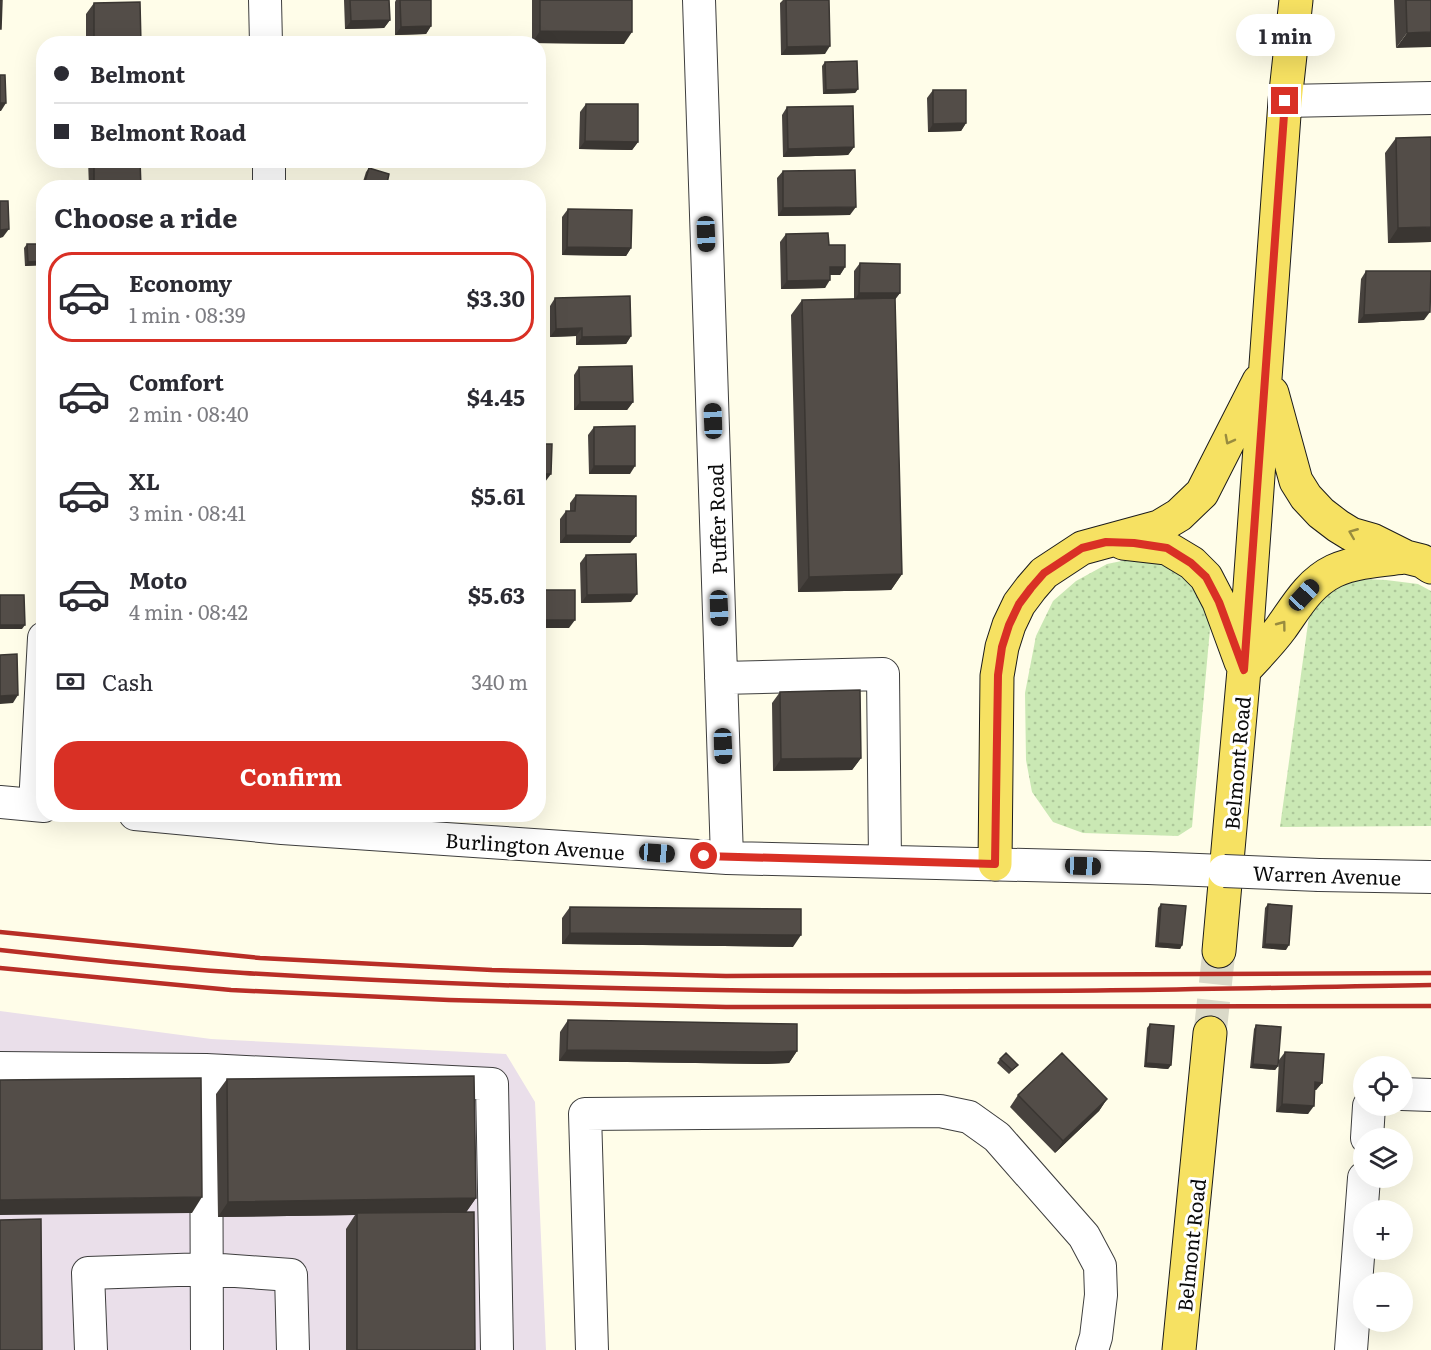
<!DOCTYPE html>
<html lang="en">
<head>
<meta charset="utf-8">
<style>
  :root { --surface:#fff; --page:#f7f7f7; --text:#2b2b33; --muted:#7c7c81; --line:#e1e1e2; --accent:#d93025 }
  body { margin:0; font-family:Literata,serif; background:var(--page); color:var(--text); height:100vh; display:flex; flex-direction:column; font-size:22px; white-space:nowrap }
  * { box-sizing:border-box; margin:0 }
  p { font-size:20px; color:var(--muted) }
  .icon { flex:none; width:33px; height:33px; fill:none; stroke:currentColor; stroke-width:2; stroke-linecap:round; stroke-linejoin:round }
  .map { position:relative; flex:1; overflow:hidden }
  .side { position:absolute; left:36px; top:180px; width:510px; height:642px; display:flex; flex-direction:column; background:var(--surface); border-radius:24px; box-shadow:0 6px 24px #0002 }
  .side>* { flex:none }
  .banner { position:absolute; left:36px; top:36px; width:510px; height:132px; border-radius:24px; box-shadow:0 6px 24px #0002; display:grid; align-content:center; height:132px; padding:0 18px; background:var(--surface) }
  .fabs { position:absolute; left:1353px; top:1056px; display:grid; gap:12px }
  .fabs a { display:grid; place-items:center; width:60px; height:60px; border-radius:50%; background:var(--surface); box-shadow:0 6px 24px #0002; font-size:30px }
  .end { position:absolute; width:27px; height:27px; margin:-14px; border:8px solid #d93025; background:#fff; box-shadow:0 0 0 3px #fff }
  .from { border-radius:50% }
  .bubble { position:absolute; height:42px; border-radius:21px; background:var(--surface); box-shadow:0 6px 24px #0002; font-size:20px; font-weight:700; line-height:42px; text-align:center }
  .car { position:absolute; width:18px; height:36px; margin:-18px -9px; border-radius:8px; box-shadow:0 0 4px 2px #0007; background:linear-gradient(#222 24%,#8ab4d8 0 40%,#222 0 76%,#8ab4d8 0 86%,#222 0) }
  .banner b { display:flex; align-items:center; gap:21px; height:57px; font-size:22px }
  .banner b+b { border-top:2px solid var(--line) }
  .banner i { width:15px; height:15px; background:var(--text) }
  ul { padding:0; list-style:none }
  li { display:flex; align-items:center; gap:18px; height:90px; margin:0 12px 9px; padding:0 6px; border:3px solid transparent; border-radius:24px }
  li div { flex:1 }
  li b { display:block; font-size:22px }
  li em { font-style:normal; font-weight:700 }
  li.selected { border-color:var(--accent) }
  li>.icon { width:54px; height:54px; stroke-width:1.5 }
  h2 { padding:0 18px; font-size:27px; line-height:72px }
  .pay { display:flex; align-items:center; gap:15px; height:66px; padding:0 18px; font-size:22px }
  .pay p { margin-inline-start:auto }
  .primary-button { display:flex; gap:12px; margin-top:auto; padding:12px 18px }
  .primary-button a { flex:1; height:69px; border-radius:24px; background:var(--accent); color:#fff; font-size:24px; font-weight:700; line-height:69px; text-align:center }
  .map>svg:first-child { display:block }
  .industrial { fill:#eadfea }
  .grass { fill:url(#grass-dots) }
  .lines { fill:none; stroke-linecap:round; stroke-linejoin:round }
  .major-tunnel { stroke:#dad9c8; stroke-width:33; stroke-dasharray:33 16; stroke-linecap:butt }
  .minor-casing { stroke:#3e3e3e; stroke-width:34 }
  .major-casing { stroke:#1c1c1c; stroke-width:35 }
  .minor { stroke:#fff; stroke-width:32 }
  .major { stroke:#f6e162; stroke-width:33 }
  .rail { stroke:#b82e26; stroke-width:4.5 }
  .minor-bridge-casing { stroke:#3e3e3e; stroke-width:34; stroke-linecap:butt }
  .minor-bridge { stroke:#fff; stroke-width:32 }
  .wall { fill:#47423e }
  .shaded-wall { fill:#3a3632 }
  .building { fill:#534d48; stroke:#3a3632; stroke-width:1.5 }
  .oneway { stroke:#988b3f }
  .route { stroke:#d93025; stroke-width:8 }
  .labels { text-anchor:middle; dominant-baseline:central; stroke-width:6; stroke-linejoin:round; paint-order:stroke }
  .street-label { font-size:20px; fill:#0b0b0b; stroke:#fff }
</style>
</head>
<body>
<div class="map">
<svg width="1431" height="1350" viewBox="0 0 1431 1350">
  <defs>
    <pattern id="grass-dots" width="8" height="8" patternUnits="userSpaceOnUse" patternTransform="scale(1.5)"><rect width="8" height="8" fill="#cae8b4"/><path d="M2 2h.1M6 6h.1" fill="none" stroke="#acc699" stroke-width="1.8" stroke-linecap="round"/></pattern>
  </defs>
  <rect width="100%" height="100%" fill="#fffde9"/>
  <path class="industrial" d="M 0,1011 L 211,1039 L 506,1054 L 535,1102 L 546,1350 L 0,1350 Z"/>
  <path class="grass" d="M 1141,557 L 1174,562 L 1205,600 L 1210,629 L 1192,827 L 1178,836 L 1083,833 L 1053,822 L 1032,792 L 1026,760 L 1025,693 L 1036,636 L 1053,601 L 1076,581 L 1107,564 Z
    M 1362,579 L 1386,580 L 1418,584 L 1431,591 L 1431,826 L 1280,827 L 1310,609 L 1340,582 Z"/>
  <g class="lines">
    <path class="major-tunnel" d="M 1210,1033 L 1219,951"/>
    <defs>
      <path id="minor" d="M 265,0 L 266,44
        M 699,0 L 727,858
        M 1285,101 L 1431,98
        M 269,160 L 269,188
        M 721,678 L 883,674 L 885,861
        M 0,802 L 44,806
        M 35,805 L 44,638
        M 135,814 L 282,828 L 727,858 L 1148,868 L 1224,871
        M 1319,875 L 1431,877
        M 0,1068 L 206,1070 L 492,1084 L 497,1350
        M 206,1070 L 207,1350
        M 1402,1094 L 1431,1095
        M 1367,1138 L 1369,1106
        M 91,1350 L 88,1273 L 207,1269 L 291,1275 L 293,1350
        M 592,1350 L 585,1114 L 940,1111 L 969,1117 L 997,1137 L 1084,1236 L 1100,1266 L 1101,1295 L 1096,1337 L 1092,1350
        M 1351,1350 L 1364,1178"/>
      <path id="major" d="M 1272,393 L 1296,481 L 1306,497 L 1321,513 L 1338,526 L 1351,534 L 1372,540 L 1406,557 L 1422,561 L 1431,567
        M 1123,543 L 1167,548 L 1192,563 L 1206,577 L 1219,602 L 1241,662
        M 1244,670 C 1257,656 1270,643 1281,628 C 1296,607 1309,583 1334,571 C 1356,561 1382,560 1406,557
        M 995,864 L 997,676 L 1002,647 L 1009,625 L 1019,604 L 1031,588 L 1044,573 L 1082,548 L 1159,527 L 1179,515 L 1202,493 L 1259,381
        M 1219,951 L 1244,670 L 1285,101 L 1296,0
        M 1179,1350 L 1210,1033"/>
    </defs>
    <use href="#minor" class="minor-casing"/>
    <use href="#major" class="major-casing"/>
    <use href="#minor" class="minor"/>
    <use href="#major" class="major"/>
    <path class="rail" d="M 0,932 L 260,958 L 492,970 L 726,976 L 1431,973
      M 0,950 C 81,959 162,968 244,973 C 502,989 762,993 1021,991 C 1157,991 1294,987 1431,985
      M 0,968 L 231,990 L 449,1000 L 726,1007 L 1431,1006"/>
    <defs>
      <path id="minor-bridge" d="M 1224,871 L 1319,875"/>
    </defs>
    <use href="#minor-bridge" class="minor-bridge-casing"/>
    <use href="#minor-bridge" class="minor-bridge"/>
  </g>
  <path class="wall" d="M 344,0 L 389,0 L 390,20 L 384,28 L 345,29 Z
    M 396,0 L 431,0 L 431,26 L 426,34 L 395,35 L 395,2 Z
    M 532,0 L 632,0 L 624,44 L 532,43 Z
    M 783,0 L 829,0 L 825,54 L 781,55 L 780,3 Z
    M 1394,0 L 1431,0 L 1396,48 Z
    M 94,3 L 141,44 L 86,44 L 86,14 Z
    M 825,62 L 858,89 L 855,93 L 823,94 L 822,66 Z
    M 933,90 L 966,123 L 961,131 L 928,132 L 927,98 Z
    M 586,104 L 638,142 L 632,150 L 579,149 L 580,112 Z
    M 787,107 L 854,147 L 848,155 L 783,157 L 782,115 Z
    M 1396,138 L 1431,242 L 1388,243 L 1385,153 Z
    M 88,160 L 140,160 L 141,188 L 89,188 Z
    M 369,168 L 386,188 L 361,188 L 366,172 Z
    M 783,171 L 850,215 L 778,216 L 777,178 Z
    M 568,209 L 631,248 L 626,256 L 562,255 L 562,217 Z
    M 786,234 L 829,245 L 845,267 L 840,275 L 830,275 L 825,288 L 781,289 L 780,242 Z
    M 27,244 L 44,244 L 44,265 L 25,266 L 24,248 Z
    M 860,263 L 900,293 L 895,299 L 902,574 L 891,590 L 798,592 L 791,315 L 802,300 L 854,299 L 854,271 Z
    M 1366,271 L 1424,320 L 1358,323 L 1361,279 Z
    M 555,298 L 631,336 L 626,344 L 576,345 L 576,336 L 550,337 L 550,306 Z
    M 579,367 L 633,402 L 627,410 L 574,410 L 574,375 Z
    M 594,427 L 630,474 L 589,474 L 588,435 Z
    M 576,495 L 636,536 L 630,543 L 560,543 L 560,519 L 566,511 L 570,511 L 570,503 Z
    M 41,513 L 44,560 L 37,560 L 36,521 Z
    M 586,555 L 631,602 L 581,603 L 580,563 Z
    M 780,692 L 861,758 L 852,770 L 773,771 L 772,703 Z
    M 1161,904 L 1182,945 L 1180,949 L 1155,947 L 1158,908 Z
    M 1268,904 L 1286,950 L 1262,948 L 1265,908 Z
    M 570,907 L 793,947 L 562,944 L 562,918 Z
    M 568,1020 L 797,1051 L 789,1063 L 766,1064 L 559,1061 L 560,1032 Z
    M 1150,1024 L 1171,1065 L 1168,1069 L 1144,1067 L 1147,1028 Z
    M 1256,1025 L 1278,1066 L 1275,1070 L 1250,1068 L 1254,1029 Z
    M 1285,1052 L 1322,1083 L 1316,1090 L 1315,1090 L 1308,1114 L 1276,1112 L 1279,1060 Z
    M 1000,1059 L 1018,1065 L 1009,1074 L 997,1063 Z
    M 227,1079 L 476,1198 L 466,1212 L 475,1350 L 346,1350 L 346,1229 L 355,1215 L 218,1217 L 216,1094 Z
    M 1018,1095 L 1107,1099 L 1099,1111 L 1055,1153 L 1010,1107 Z"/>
  <path class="shaded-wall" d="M 390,20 L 384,28 L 345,29 L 351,21 Z
    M 431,26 L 426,34 L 395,35 L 401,27 Z
    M 540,31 L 632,32 L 624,44 L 532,43 Z
    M 1431,32 L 1431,47 L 1396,48 L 1407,33 Z
    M 830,46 L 825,54 L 781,55 L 787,47 Z
    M 858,89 L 855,93 L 823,94 L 826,90 Z
    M 0,103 L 6,103 L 1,111 L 0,111 Z
    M 966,123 L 961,131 L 928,132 L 933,124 Z
    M 585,141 L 638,142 L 632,150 L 579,149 Z
    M 854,147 L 848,155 L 783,157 L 788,149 Z
    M 856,207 L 850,215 L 778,216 L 783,208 Z
    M 1431,227 L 1431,242 L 1388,243 L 1398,228 Z
    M 9,229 L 3,237 L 0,238 L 0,230 Z
    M 567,247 L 631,248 L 626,256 L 562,255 Z
    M 44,261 L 44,265 L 25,266 L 28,262 Z
    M 830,267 L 845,267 L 840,275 L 825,275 Z
    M 830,280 L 825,288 L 781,289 L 787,281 Z
    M 859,293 L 900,293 L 894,301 L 854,301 Z
    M 1430,312 L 1424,320 L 1358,323 L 1364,315 Z
    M 582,328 L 576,336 L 550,337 L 556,329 Z
    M 631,336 L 626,344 L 576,345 L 582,337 Z
    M 580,402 L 633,402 L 627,410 L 574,410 Z
    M 594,466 L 635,466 L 630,474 L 589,474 Z
    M 538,474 L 551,474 L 545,482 L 538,482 Z
    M 566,535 L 636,536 L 630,543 L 560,543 Z
    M 42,552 L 44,552 L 44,560 L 37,560 Z
    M 902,574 L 891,590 L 798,592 L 809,577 Z
    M 637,594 L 631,602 L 581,603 L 587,595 Z
    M 538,620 L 575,620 L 569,628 L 538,628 Z
    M 0,625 L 25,625 L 22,629 L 0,629 Z
    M 18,695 L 13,703 L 0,704 L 0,696 Z
    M 861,758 L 852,770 L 773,771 L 781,759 Z
    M 570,933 L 801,935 L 793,947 L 562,944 Z
    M 1158,943 L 1182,945 L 1180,949 L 1155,947 Z
    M 1265,944 L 1289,945 L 1286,950 L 1262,948 Z
    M 567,1050 L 797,1051 L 789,1063 L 766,1064 L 559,1061 Z
    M 1146,1063 L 1171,1065 L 1168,1069 L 1144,1067 Z
    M 1253,1064 L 1278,1066 L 1275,1070 L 1250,1068 Z
    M 1315,1082 L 1322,1083 L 1316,1090 L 1310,1090 Z
    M 1107,1099 L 1099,1111 L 1055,1153 L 1063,1141 Z
    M 1282,1104 L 1314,1106 L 1308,1114 L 1276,1112 Z
    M 202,1197 L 192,1213 L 0,1215 L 0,1200 Z
    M 476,1198 L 465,1214 L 357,1213 L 355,1215 L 218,1217 L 228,1202 Z"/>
  <path class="building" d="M 0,0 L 2,0 L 1,29 L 0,29 Z
    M 350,0 L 389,0 L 390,20 L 351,21 Z
    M 400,0 L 431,0 L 431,26 L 401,27 Z
    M 540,0 L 632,0 L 632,32 L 540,31 Z
    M 786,0 L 829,0 L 830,46 L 787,47 Z
    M 1406,0 L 1431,0 L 1431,32 L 1407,33 Z
    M 140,2 L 141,44 L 94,44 L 94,3 Z
    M 857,61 L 858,89 L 826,90 L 825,62 Z
    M 0,75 L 5,75 L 6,103 L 0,103 Z
    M 933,90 L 966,90 L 966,123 L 933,124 Z
    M 586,104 L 638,104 L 638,142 L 585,141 Z
    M 853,106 L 854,147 L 788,149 L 787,107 Z
    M 1431,137 L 1431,227 L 1398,228 L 1396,138 Z
    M 94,160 L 140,160 L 141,188 L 94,188 Z
    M 369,168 L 389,174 L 386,188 L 363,188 Z
    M 855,170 L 856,207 L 783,208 L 783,171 Z
    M 0,201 L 8,201 L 9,229 L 0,230 Z
    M 568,209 L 632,210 L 631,248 L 567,247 Z
    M 828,233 L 829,245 L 845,245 L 845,267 L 830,267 L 830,280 L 787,281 L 786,234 Z
    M 27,244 L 44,244 L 44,261 L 28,262 Z
    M 860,263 L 900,264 L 900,293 L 859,293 Z
    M 1366,271 L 1431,271 L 1430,312 L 1364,315 Z
    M 630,296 L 631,336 L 582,337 L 582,328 L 556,329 L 555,298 Z
    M 895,298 L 902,574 L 809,577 L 802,300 Z
    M 632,366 L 633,402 L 580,402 L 579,367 Z
    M 635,426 L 635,466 L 594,466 L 594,427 Z
    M 538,444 L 552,444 L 551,474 L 538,474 Z
    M 576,495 L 636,496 L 636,536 L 566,535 L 566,511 L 575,511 Z
    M 41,513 L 44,513 L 44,552 L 42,552 Z
    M 636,554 L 637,594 L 587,595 L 586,555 Z
    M 538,590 L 575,590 L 575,620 L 538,620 Z
    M 0,595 L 24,595 L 25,625 L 0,625 Z
    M 17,654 L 18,695 L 0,696 L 0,655 Z
    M 860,690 L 861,758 L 781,759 L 780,692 Z
    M 1161,904 L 1186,906 L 1182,945 L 1158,943 Z
    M 1268,904 L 1292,906 L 1289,945 L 1265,944 Z
    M 570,907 L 801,909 L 801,935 L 570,933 Z
    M 568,1020 L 797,1024 L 797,1051 L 774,1052 L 567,1050 Z
    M 1150,1024 L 1174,1026 L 1171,1065 L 1146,1063 Z
    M 1256,1025 L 1281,1027 L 1278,1066 L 1253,1064 Z
    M 1285,1052 L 1324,1054 L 1322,1083 L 1315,1082 L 1314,1106 L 1282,1104 Z
    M 1006,1053 L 1018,1065 L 1012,1070 L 1000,1059 Z
    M 1062,1053 L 1107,1099 L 1063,1141 L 1018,1095 Z
    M 474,1076 L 476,1198 L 228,1202 L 227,1079 Z
    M 201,1078 L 202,1197 L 0,1200 L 0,1080 Z
    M 474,1212 L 475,1350 L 357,1350 L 357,1213 Z
    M 41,1219 L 42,1350 L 0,1350 L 0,1220 Z"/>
  <defs><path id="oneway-chevron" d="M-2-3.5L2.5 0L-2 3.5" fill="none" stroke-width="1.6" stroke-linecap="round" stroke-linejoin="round" transform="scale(1.5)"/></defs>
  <g class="oneway">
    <use href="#oneway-chevron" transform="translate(1229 440) rotate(118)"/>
    <use href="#oneway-chevron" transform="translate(1353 533) rotate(-158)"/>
    <use href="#oneway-chevron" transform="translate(1282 625) rotate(-53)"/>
  </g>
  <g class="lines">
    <path class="route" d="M 704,856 L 995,864 L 998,675 L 1002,647 L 1009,625 L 1019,604 L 1031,588 L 1044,573 L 1082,548 L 1106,542 L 1134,543 L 1167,548 L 1191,563 L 1206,577 L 1219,602 L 1244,670 L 1285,101"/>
  </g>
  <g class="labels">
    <g class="street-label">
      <text transform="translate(716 519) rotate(-92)">Puffer Road</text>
      <text transform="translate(1236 763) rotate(-85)">Belmont Road</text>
      <text transform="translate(535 845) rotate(4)">Burlington Avenue</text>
      <text transform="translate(1327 874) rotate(2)">Warren Avenue</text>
      <text transform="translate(1190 1245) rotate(-84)">Belmont Road</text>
    </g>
  </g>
</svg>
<div class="fabs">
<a><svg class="icon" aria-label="locate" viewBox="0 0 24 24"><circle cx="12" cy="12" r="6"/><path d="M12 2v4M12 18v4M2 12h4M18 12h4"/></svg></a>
<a><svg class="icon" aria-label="layers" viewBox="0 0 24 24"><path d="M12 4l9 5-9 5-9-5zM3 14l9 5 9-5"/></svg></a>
<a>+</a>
<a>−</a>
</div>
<i class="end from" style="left:704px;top:856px"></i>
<i class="end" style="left:1285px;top:101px"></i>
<div class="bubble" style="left:1236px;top:14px;width:99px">1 min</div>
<i class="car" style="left:706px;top:234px;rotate:178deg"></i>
<i class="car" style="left:713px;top:421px;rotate:358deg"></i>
<i class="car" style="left:1304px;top:595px;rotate:43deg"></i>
<i class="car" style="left:719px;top:608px;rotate:178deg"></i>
<i class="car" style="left:723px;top:746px;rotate:178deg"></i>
<i class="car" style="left:657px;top:853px;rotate:94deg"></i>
<i class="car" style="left:1083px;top:866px;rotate:92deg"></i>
<div class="banner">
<b><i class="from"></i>Belmont</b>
<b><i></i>Belmont Road</b>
</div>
<section class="side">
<h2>Choose a ride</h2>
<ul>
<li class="selected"><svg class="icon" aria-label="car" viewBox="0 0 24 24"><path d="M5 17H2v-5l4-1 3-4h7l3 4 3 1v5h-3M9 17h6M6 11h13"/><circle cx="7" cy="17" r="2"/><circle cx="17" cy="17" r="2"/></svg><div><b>Economy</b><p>1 min · 08:39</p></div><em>$3.30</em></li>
<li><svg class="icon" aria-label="car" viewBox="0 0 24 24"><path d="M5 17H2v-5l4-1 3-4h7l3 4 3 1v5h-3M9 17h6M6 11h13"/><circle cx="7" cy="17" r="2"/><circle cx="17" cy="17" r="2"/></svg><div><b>Comfort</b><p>2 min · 08:40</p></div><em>$4.45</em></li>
<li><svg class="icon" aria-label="car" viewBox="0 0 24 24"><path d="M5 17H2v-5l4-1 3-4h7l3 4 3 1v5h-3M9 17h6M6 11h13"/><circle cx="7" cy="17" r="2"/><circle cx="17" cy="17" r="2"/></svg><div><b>XL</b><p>3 min · 08:41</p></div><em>$5.61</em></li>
<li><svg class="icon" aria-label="car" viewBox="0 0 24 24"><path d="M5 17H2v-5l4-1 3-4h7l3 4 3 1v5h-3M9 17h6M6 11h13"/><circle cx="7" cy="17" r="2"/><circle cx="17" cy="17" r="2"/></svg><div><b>Moto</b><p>4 min · 08:42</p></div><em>$5.63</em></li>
</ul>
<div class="pay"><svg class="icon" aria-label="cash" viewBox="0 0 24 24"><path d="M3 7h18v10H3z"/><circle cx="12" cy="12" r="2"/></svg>Cash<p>340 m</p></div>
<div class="primary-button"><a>Confirm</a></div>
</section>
</div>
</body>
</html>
